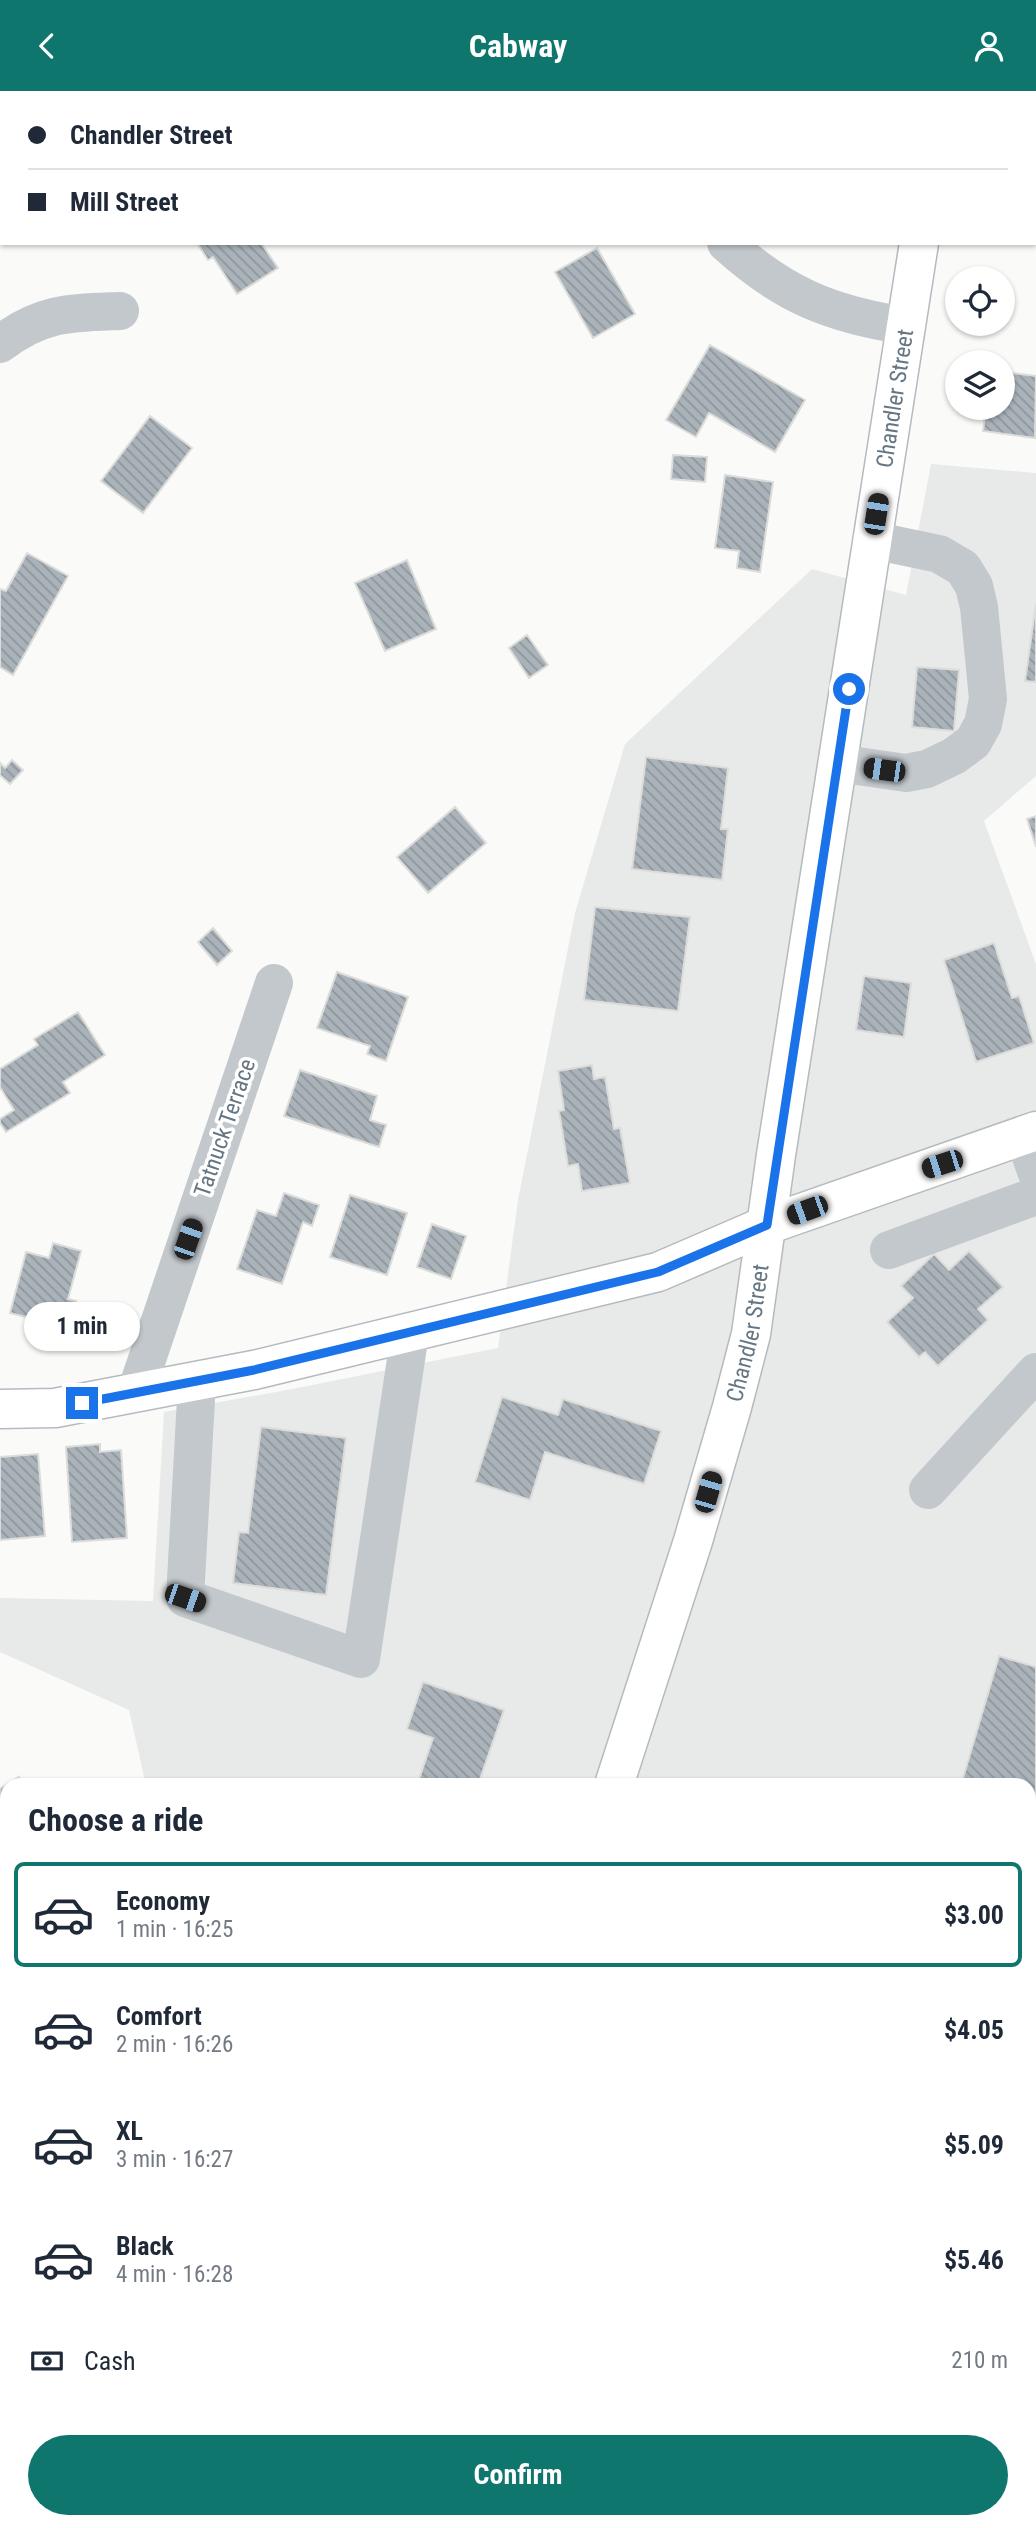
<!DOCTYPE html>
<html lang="en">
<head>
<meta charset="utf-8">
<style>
  :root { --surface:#fff; --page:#f6f6f7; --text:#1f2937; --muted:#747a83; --line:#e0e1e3; --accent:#0f766e }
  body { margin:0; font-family:"Roboto Condensed",sans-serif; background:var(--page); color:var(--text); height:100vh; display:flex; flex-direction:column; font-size:26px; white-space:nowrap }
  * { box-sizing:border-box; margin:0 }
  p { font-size:23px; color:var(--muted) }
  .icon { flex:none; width:38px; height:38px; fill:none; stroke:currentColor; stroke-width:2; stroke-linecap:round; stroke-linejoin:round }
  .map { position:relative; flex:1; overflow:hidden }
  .details { position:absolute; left:0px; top:1687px; width:1036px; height:751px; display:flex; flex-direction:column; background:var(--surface); border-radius:21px 21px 0 0; box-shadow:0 2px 5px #0004 }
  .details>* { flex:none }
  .top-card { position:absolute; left:0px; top:0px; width:1036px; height:154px; box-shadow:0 2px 5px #0004; display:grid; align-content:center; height:154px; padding:0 28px; background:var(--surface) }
  .buttons { position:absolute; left:945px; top:175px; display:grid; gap:14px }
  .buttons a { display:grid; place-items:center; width:70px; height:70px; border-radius:50%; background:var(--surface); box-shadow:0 2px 5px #0004; font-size:35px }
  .end { position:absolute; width:32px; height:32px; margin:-16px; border:9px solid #1a73e8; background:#fff; box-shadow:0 0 0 4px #fff }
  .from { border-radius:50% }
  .bubble { position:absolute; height:49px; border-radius:24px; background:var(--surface); box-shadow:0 2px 5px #0004; font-size:23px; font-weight:700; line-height:49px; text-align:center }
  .car { position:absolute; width:21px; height:42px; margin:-21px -10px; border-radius:9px; box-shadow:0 0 5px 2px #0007; background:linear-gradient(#222 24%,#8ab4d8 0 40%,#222 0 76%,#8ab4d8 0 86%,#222 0) }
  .top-card b { display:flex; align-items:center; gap:24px; height:66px; font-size:26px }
  .top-card b+b { border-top:2px solid var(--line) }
  .top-card i { width:18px; height:18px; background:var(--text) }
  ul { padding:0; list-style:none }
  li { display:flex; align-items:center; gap:21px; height:105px; margin:0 14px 10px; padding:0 14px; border:4px solid transparent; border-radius:10px }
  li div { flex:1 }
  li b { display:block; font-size:26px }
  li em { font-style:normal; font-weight:700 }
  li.selected { border-color:var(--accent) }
  li>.icon { width:63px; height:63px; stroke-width:1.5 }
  h2 { padding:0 28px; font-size:32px; line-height:84px }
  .pay { display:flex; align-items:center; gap:18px; height:77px; padding:0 28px; font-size:26px }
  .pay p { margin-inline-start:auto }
  .cta { display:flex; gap:14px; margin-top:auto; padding:14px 28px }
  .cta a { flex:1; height:80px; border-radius:42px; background:var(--accent); color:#fff; font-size:28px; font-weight:700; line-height:80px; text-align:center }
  header { display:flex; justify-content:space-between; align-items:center; height:91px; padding:0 28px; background:var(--accent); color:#fff; font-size:32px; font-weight:700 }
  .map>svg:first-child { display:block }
  .built { fill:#e8e9e9 }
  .park { fill:url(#park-dots) }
  .building { fill:url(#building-back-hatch); stroke:#dcdcda; stroke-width:2 }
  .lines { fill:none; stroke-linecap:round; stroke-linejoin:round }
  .major-casing { stroke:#b5babe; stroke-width:41 }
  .minor { stroke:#c3c8cc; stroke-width:38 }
  .major { stroke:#fff; stroke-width:38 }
  .route { stroke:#1a73e8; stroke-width:9 }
  .labels { text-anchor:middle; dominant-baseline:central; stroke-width:7; stroke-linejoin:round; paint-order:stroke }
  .street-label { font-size:23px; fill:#657683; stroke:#fff }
</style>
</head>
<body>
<header><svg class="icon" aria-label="back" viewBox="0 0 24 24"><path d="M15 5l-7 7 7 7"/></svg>Cabway<svg class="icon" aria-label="person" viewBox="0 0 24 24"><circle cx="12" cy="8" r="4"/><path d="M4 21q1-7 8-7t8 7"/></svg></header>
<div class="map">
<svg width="1036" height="2437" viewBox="0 0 1036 2437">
  <defs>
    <pattern id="park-dots" width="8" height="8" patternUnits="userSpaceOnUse" patternTransform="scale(1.75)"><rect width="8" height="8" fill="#dadfd7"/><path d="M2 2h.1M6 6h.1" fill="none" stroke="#b4b9b4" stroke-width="1.8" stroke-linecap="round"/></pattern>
    <pattern id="building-back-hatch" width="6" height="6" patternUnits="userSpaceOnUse" patternTransform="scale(1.75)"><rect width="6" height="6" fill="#aab3b9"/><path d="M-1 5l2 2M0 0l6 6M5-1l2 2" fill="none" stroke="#8e969c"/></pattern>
  </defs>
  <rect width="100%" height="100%" fill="#fafaf8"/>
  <path class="built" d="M 931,373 L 1036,382 L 1036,685 L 984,730 L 1036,873 L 1036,2079 L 1029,2076 L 1029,1694 L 146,1694 L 129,1619 L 0,1561 L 0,1507 L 153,1510 L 164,1321 L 287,1299 L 498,1257 L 518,1109 L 575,822 L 625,653 L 812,478 L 906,504 Z
    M 7,1948 L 7,2431 L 645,2431 L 643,2437 L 0,2437 L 0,1953 Z"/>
  <path class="park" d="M 226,2431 L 293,2431 L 298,2437 L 226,2437 Z"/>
  <path class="building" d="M 1034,69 L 1036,69 L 1036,120 L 1034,119 Z
    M 197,152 L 261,152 L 278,177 L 237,203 L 213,166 L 208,169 Z
    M 597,157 L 635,223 L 593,247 L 555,181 Z
    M 710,254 L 805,309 L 775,361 L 709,322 L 696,346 L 666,329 Z
    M 1003,281 L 1036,285 L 1035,347 L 983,340 L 986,317 L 1003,317 Z
    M 150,325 L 192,357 L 143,422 L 101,390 Z
    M 673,364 L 707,366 L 705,391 L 671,388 Z
    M 725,384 L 773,391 L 760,481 L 737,477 L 739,460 L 715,457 Z
    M 27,462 L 68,485 L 13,584 L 0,576 L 0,498 L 6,500 Z
    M 407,469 L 436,538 L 385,560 L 355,492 Z
    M 1036,513 L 1036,591 L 1025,590 Z
    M 527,544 L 548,574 L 529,587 L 509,557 Z
    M 917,576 L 959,579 L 954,640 L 912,636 Z
    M 646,666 L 728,677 L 721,738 L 728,738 L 722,789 L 632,778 Z
    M 12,669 L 23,679 L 10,693 L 0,684 L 0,672 L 5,677 Z
    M 455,716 L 486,752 L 428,802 L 397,766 Z
    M 1036,725 L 1036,756 L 1027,728 Z
    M 595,816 L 690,826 L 678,920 L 584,909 Z
    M 213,837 L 232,860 L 217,874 L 198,851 Z
    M 994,852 L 1012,907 L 1019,905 L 1034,952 L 976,971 L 944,869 Z
    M 337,881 L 408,906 L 386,970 L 367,963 L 370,955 L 317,937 Z
    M 864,885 L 911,892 L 904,946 L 856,939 Z
    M 78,921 L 105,964 L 63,991 L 70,1002 L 6,1041 L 0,1032 L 0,1028 L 14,1019 L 0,996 L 0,978 L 38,954 L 34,948 Z
    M 592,974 L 594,988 L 605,986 L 614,1038 L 620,1037 L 630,1092 L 582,1100 L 578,1073 L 568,1075 L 559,1020 L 564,1019 L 558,980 Z
    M 300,979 L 377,1005 L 370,1029 L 386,1034 L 379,1056 L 284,1025 Z
    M 284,1102 L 319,1114 L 312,1135 L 303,1131 L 282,1193 L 237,1178 L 257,1119 L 276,1125 Z
    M 350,1104 L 407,1122 L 387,1184 L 330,1166 Z
    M 432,1133 L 466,1145 L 451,1188 L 417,1176 Z
    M 53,1152 L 81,1160 L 68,1208 L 76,1210 L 74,1220 L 65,1218 L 61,1235 L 10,1222 L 26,1161 L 49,1167 Z
    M 969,1160 L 1003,1196 L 978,1218 L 988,1229 L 938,1275 L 925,1261 L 919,1266 L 887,1231 L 913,1207 L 901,1195 L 934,1163 L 949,1179 Z
    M 502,1306 L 558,1324 L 563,1308 L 661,1340 L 644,1393 L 545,1361 L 530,1409 L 475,1391 Z
    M 261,1336 L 346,1347 L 326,1504 L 233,1492 L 239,1441 L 248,1442 Z
    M 100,1353 L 100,1361 L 121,1359 L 127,1447 L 72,1451 L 66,1356 Z
    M 38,1363 L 45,1445 L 0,1449 L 0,1366 Z
    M 999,1565 L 1036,1576 L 1036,2018 L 1030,2037 L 1029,1694 L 961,1694 Z
    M 423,1591 L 504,1619 L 478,1694 L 417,1694 L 433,1647 L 407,1638 Z
    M 19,1686 L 24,1694 L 7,1694 L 7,1763 L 0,1752 L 0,1698 Z
    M 0,2144 L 7,2154 L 7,2203 L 0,2207 Z
    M 1036,2390 L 1036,2437 L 994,2437 L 988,2432 L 1029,2431 L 1029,2398 Z
    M 531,2431 L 634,2431 L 638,2436 L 536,2437 Z
    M 742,2431 L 811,2431 L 809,2437 L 740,2437 Z"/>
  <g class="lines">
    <defs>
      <g id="major">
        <path d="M 942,2 L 943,0"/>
        <path d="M 0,1318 L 55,1317 L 254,1279 L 658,1181 L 767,1134 L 1036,1040"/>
        <path id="s1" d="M 614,1694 L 693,1450 L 732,1316 L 751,1243 L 776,1064 L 919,152"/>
        <path d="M 0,1910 L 7,1921"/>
        <path d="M 347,2431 L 352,2437"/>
      </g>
    </defs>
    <use href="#major" class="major-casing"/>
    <path class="minor" d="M 608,0 L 609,2
      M 726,152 C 783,204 830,223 906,235
      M 0,253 C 42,221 70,222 120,220
      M 837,672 L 906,682 L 927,678 L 954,665 L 973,651 L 983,633 L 988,608 L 979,516 L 974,495 L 963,477 L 939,463 L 872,449
      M 1024,1045 L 1036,1080
      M 889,1159 L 1036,1105
      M 197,1290 L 185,1507 L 361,1568 L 410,1242
      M 136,1301 L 274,892
      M 928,1399 L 1036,1281
      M 0,2017 L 7,2008
      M 203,2431 L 203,2437
      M 682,2437 L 685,2431"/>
    <use href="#major" class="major"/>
  </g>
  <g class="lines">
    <path class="route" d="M 82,1312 L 254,1279 L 658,1181 L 767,1134 L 849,598"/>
  </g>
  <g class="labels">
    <g class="street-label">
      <text stroke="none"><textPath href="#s1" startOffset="1418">Chandler Street</textPath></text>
      <text transform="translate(225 1037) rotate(-71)">Tatnuck Terrace</text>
      <text stroke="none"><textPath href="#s1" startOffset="472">Chandler Street</textPath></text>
    </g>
  </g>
</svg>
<div class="buttons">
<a><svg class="icon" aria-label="locate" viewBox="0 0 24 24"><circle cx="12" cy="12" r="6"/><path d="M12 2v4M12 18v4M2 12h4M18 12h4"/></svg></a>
<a><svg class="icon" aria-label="layers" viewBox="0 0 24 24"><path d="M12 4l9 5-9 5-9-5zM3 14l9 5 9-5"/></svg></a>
</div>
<i class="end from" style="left:849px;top:598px"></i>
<i class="end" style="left:82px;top:1312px"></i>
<div class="bubble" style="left:24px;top:1211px;width:116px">1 min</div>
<i class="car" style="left:876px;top:423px;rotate:9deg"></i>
<i class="car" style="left:884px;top:679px;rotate:278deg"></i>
<i class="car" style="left:942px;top:1073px;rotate:252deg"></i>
<i class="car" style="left:807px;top:1119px;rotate:250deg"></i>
<i class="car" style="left:188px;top:1148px;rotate:19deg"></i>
<i class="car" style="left:708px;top:1401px;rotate:16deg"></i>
<i class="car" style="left:185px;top:1507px;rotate:109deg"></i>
<div class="top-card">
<b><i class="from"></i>Chandler Street</b>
<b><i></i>Mill Street</b>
</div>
<section class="details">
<h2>Choose a ride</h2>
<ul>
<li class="selected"><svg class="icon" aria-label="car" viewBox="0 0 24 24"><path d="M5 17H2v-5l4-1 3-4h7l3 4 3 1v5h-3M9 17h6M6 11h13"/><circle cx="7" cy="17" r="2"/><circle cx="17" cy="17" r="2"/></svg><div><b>Economy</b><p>1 min · 16:25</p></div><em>$3.00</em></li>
<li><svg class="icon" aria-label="car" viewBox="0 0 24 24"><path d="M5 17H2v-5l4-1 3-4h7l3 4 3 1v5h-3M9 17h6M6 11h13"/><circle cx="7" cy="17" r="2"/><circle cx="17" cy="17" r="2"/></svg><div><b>Comfort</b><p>2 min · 16:26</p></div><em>$4.05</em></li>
<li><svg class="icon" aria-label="car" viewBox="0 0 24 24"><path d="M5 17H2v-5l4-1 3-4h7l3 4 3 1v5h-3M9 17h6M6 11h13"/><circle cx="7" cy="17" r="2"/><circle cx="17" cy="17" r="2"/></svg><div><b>XL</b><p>3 min · 16:27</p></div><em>$5.09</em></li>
<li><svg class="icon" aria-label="car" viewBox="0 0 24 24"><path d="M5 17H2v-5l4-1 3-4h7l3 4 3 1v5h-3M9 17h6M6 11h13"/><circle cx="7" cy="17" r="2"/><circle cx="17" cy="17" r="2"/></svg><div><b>Black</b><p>4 min · 16:28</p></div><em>$5.46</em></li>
</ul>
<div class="pay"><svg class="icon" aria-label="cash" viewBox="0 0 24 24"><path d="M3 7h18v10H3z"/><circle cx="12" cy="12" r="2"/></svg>Cash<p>210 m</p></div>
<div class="cta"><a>Confirm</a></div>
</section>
</div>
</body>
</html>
